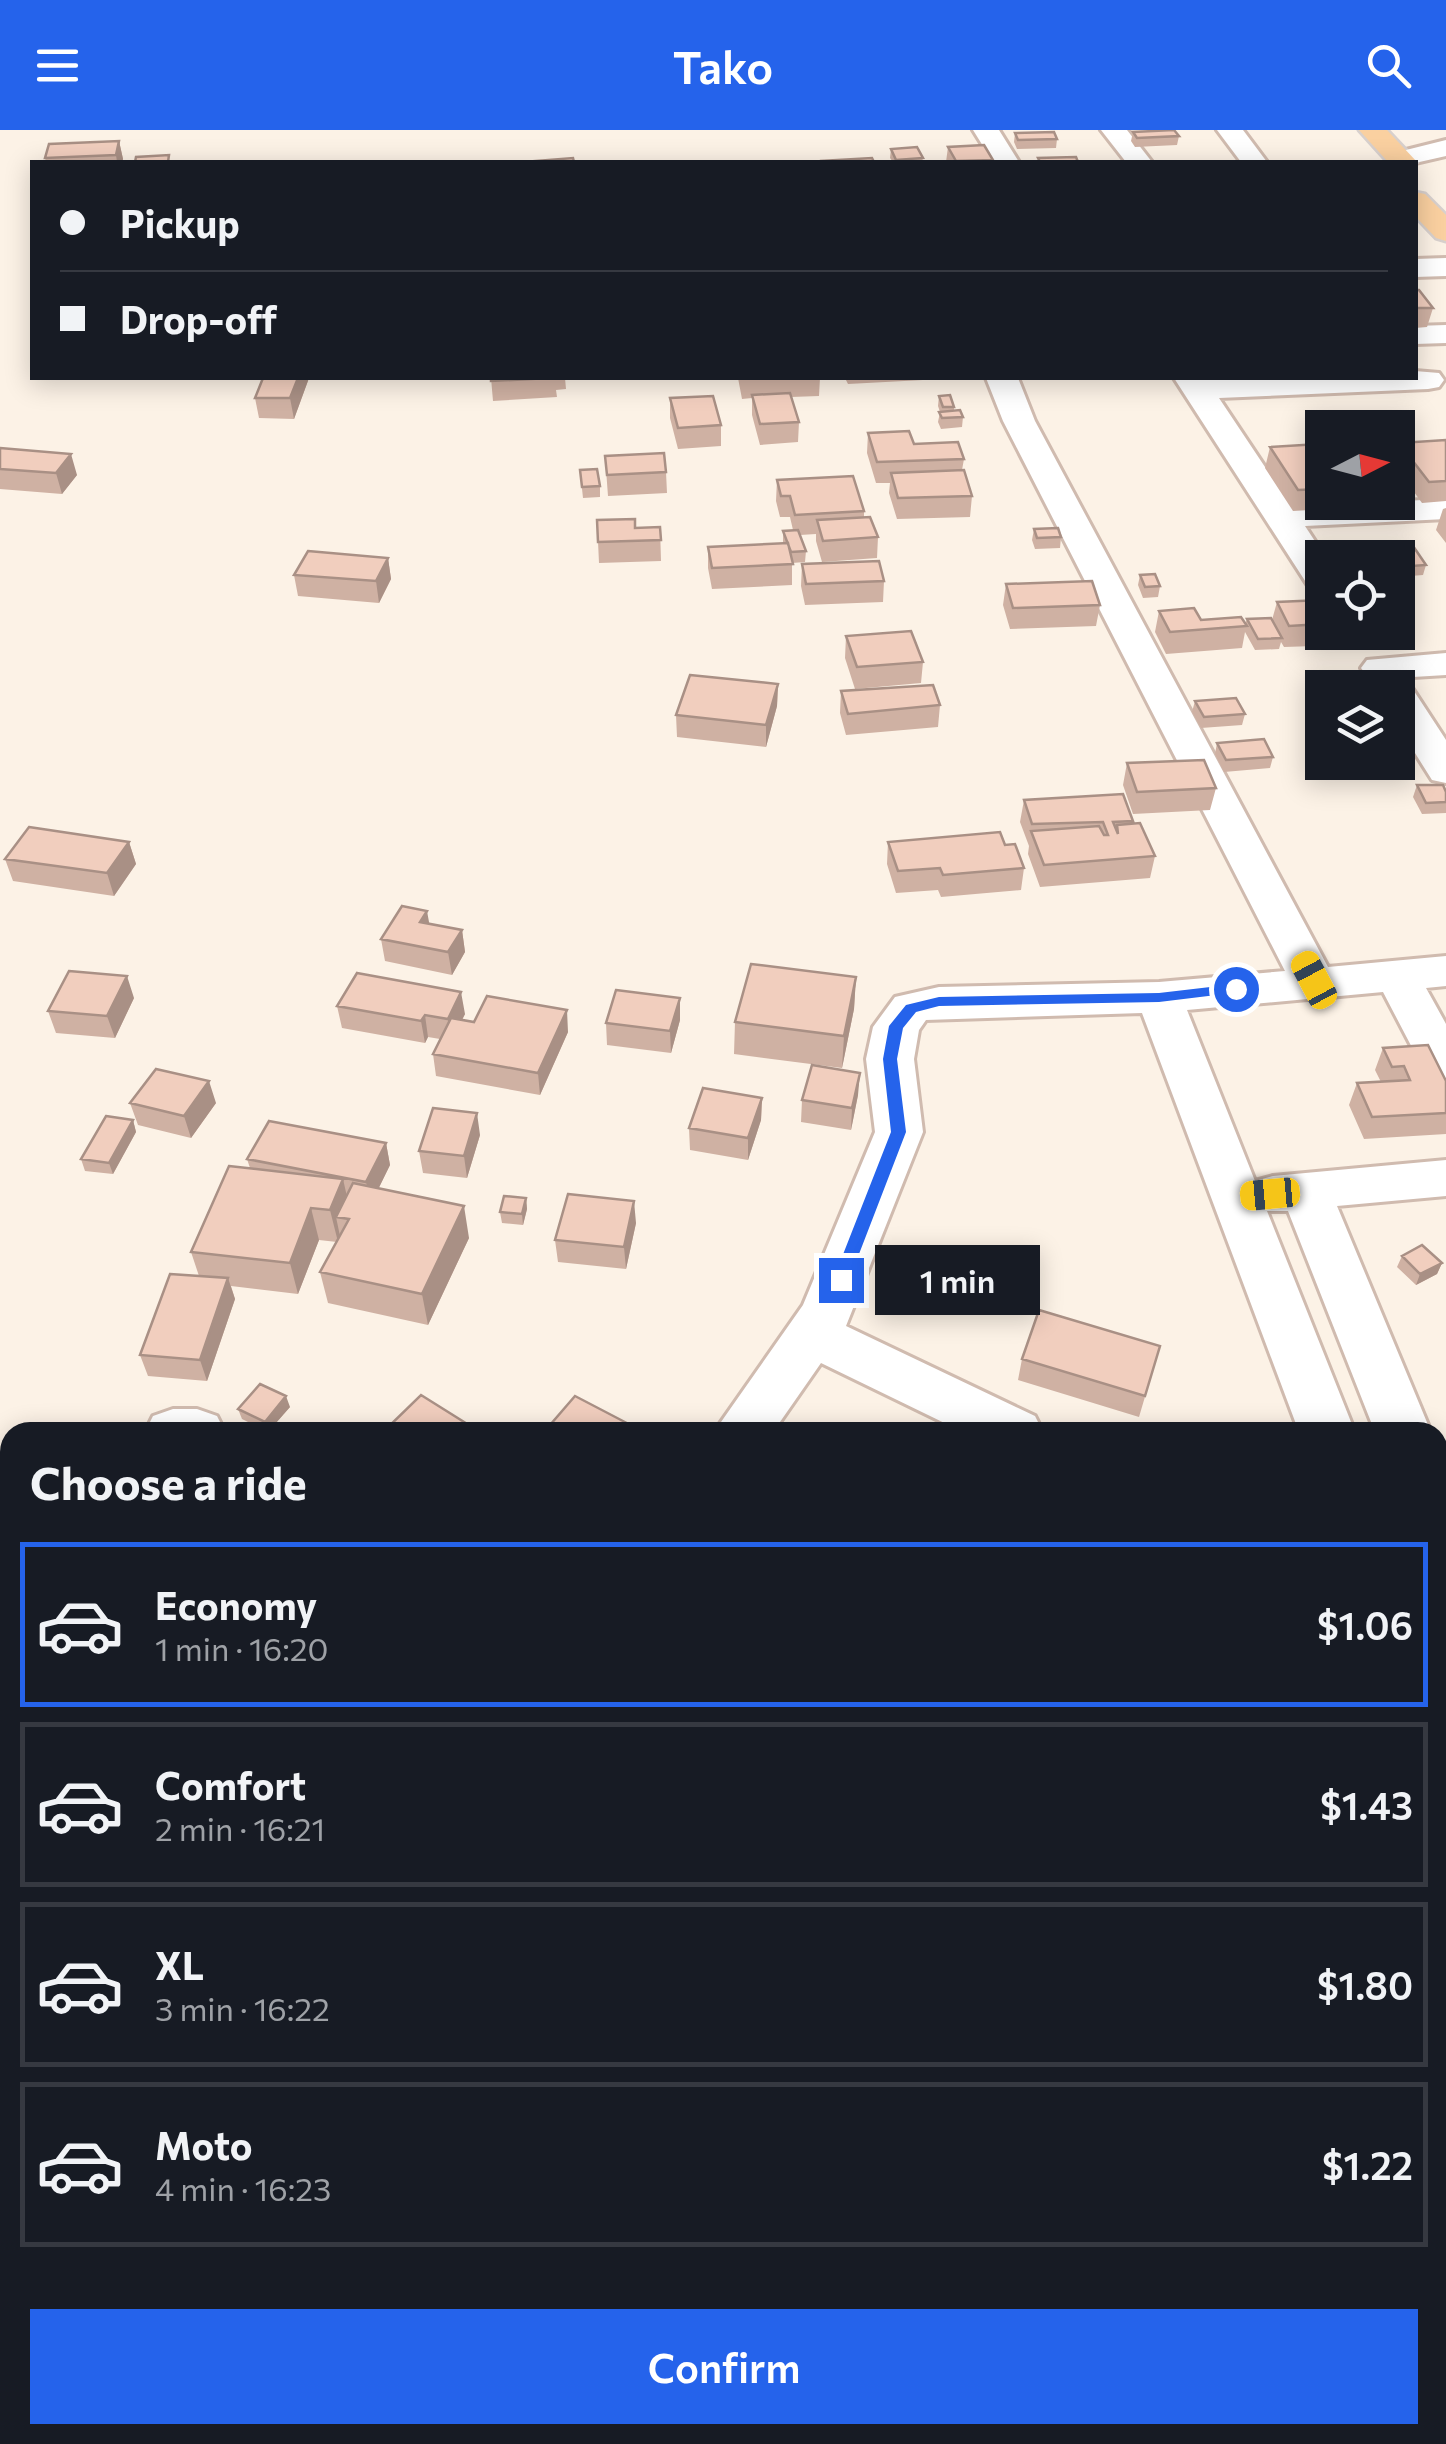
<!DOCTYPE html>
<html lang="en">
<head>
<meta charset="utf-8">
<style>
  :root { --surface:#171b24; --page:#20242c; --text:#f1f3f6; --muted:#9ea1a6; --line:#363941; --accent:#2563eb }
  body { margin:0; font-family:Commissioner,sans-serif; background:var(--page); color:var(--text); height:100vh; display:flex; flex-direction:column; font-size:38px; white-space:nowrap }
  * { box-sizing:border-box; margin:0 }
  p { font-size:32px; color:var(--muted) }
  .icon { flex:none; width:55px; height:55px; fill:none; stroke:currentColor; stroke-width:2; stroke-linecap:round; stroke-linejoin:round }
  .map { position:relative; flex:1; overflow:hidden }
  .sheet { position:absolute; left:0px; top:1292px; width:1448px; height:1022px; display:flex; flex-direction:column; background:var(--surface); border-radius:30px 30px 0 0; box-shadow:0 5px 25px #0003 }
  .sheet>* { flex:none }
  .hud { position:absolute; left:30px; top:30px; width:1388px; height:220px; border-radius:0px; box-shadow:0 5px 25px #0003; display:grid; align-content:center; height:220px; padding:0 30px; background:var(--surface) }
  .needle { width:65px; rotate:84deg }
  .buttons { position:absolute; left:1305px; top:280px; display:grid; gap:20px }
  .buttons a { display:grid; place-items:center; width:110px; height:110px; border-radius:0px; background:var(--surface); box-shadow:0 5px 25px #0003; font-size:50px }
  .end { position:absolute; width:45px; height:45px; margin:-22px; border:12px solid #2563eb; background:#fff; box-shadow:0 0 0 5px #fff }
  .from { border-radius:50% }
  .bubble { position:absolute; height:70px; border-radius:0px; background:var(--surface); box-shadow:0 5px 25px #0003; font-size:32px; font-weight:600; line-height:70px; text-align:center }
  .car { position:absolute; width:30px; height:60px; margin:-30px -15px; border-radius:12px; box-shadow:0 0 8px 2px #0007; background:linear-gradient(#f5c518 24%,#345 0 40%,#f5c518 0 76%,#345 0 86%,#f5c518 0) }
  .hud b { display:flex; align-items:center; gap:35px; height:95px; font-size:38px }
  .hud b+b { border-top:2px solid var(--line) }
  .hud i { width:25px; height:25px; background:var(--text) }
  ul { padding:0; list-style:none }
  li { display:flex; align-items:center; gap:30px; height:165px; margin:0 20px 15px; padding:0 10px; border:5px solid var(--line); border-radius:0px }
  li div { flex:1 }
  li b { display:block; font-size:38px }
  li em { font-style:normal; font-weight:600 }
  li.active { border-color:var(--accent) }
  li>.icon { width:90px; height:90px; stroke-width:1.5 }
  h2 { padding:0 30px; font-size:45px; line-height:120px }
  .primary-button { display:flex; gap:20px; margin-top:auto; padding:20px 30px }
  .primary-button a { flex:1; height:115px; border-radius:0px; background:var(--accent); color:#fff; font-size:40px; font-weight:600; line-height:115px; text-align:center }
  header { display:flex; justify-content:space-between; align-items:center; height:130px; padding:0 30px; background:var(--accent); color:#fff; font-size:45px; font-weight:600 }
  .map>svg:first-child { display:block }
  .lines { fill:none; stroke-linecap:round; stroke-linejoin:round }
  .minor-casing { stroke:#d0bbaf; stroke-width:6 }
  .major-casing { stroke:#d8d0cd; stroke-width:5 }
  .minor { fill:#fff; fill-rule:evenodd }
  .major { fill:#fad0a0; fill-rule:evenodd }
  .wall { fill:#cfb1a3 }
  .shaded-wall { fill:#a99085 }
  .building { fill:#f1cebe; stroke:#a99085; stroke-width:2.5 }
  .route { fill:#2563eb }
</style>
</head>
<body>
<header><svg class="icon" aria-label="menu" viewBox="0 0 24 24"><path d="M4 6h16M4 12h16M4 18h16"/></svg>Tako<svg class="icon" aria-label="search" viewBox="0 0 24 24"><circle cx="10" cy="10" r="6"/><path d="M15 15l6 6"/></svg></header>
<div class="map">
<svg width="1446" height="2314" viewBox="0 0 1446 2314">
  <rect width="100%" height="100%" fill="#fcf2e6"/>
  <g class="lines">
    <defs>
      <path id="minor" d="M 973,0 L 999,0 L 1019,32 L 993,32 Z
        M 1101,0 L 1127,0 L 1152,32 L 1126,32 Z
        M 1217,0 L 1243,0 L 1267,32 L 1241,32 Z
        M 1446,10 L 1446,26 L 1415,33 L 1388,32 L 1386,29 L 1390,24 Z
        M 1446,128 L 1446,146 L 1415,147 L 1415,129 Z
        M 1446,195 L 1446,213 L 1415,214 L 1415,196 Z
        M 1415,241 L 1439,243 L 1444,250 L 1439,257 L 1428,259 L 1219,268 L 1291,376 L 1446,369 L 1446,389 L 1305,396 L 1326,428 L 1322,428 L 1322,460 L 1309,457 L 1174,248 L 1415,248 Z
        M 986,248 L 1018,248 L 1035,291 L 1328,837 L 1446,826 L 1446,856 L 1426,858 L 1446,894 L 1446,954 L 1429,950 L 1383,862 L 1187,880 L 1255,1051 L 1273,1046 L 1446,1030 L 1446,1066 L 1337,1076 L 1431,1302 L 1375,1302 L 1288,1081 L 1267,1081 L 1355,1302 L 1299,1302 L 1142,883 L 926,890 L 919,900 L 914,929 L 923,1002 L 846,1196 L 1035,1286 L 1043,1302 L 963,1302 L 821,1233 L 773,1302 L 714,1302 L 803,1175 L 875,1002 L 866,929 L 873,897 L 895,867 L 939,857 L 1159,852 L 1285,841 L 1003,291 Z
        M 1446,523 L 1446,545 L 1380,549 L 1367,546 L 1361,538 L 1367,530 Z
        M 1398,554 L 1412,558 L 1446,610 L 1446,653 L 1432,650 L 1398,596 L 1398,558 L 1386,558 Z
        M 173,1279 L 197,1279 L 217,1286 L 225,1302 L 145,1302 L 153,1286 Z
        M 10,1421 L 10,1479 L 0,1483 L 0,1425 Z
        M 1438,1486 L 1446,1489 L 1446,1602 L 1438,1605 Z
        M 0,1971 L 10,1975 L 10,2050 L 0,2046 Z
        M 1438,2220 L 1446,2223 L 1446,2304 L 1438,2301 Z
        M 350,2305 L 437,2305 L 441,2314 L 354,2314 Z
        M 645,2305 L 726,2305 L 722,2314 L 641,2314 Z
        M 1090,2305 L 1170,2305 L 1167,2314 L 1087,2314 Z"/>
      <path id="major" d="M 1359,0 L 1387,0 L 1417,32 L 1388,32 Z
        M 1415,62 L 1425,64 L 1446,85 L 1446,111 L 1436,108 L 1415,86 Z"/>
    </defs>
    <use href="#minor" class="minor-casing"/>
    <use href="#major" class="major-casing"/>
    <use href="#minor" class="minor"/>
    <use href="#major" class="major"/>
  </g>
  <path class="wall" d="M 1133,2 L 1179,6 L 1177,15 L 1135,17 L 1131,11 Z
    M 1015,3 L 1057,9 L 1056,18 L 1017,19 L 1014,12 Z
    M 119,11 L 123,29 L 122,32 L 46,32 L 45,28 Z
    M 948,17 L 993,30 L 992,32 L 946,32 Z
    M 891,19 L 923,28 L 922,32 L 893,32 L 890,28 Z
    M 1415,160 L 1433,178 L 1427,197 L 1415,198 Z
    M 309,248 L 294,289 L 259,288 L 255,268 Z
    M 491,248 L 565,248 L 566,259 L 556,260 L 557,267 L 493,271 Z
    M 738,248 L 820,248 L 819,266 L 791,267 L 799,292 L 798,312 L 760,315 L 752,285 L 752,268 L 742,269 Z
    M 845,248 L 923,248 L 923,250 L 848,254 Z
    M 1343,248 L 1364,248 L 1344,250 Z
    M 939,266 L 954,277 L 954,281 L 963,287 L 962,297 L 941,299 L 938,292 L 940,282 L 938,276 Z
    M 670,268 L 721,295 L 721,316 L 678,319 L 670,288 Z
    M 868,303 L 964,329 L 962,340 L 972,366 L 970,387 L 897,389 L 889,363 L 890,353 L 876,353 L 867,323 Z
    M 1446,310 L 1446,371 L 1422,373 L 1409,355 L 1403,374 L 1352,376 L 1350,372 L 1398,372 L 1399,313 Z
    M 1270,317 L 1322,320 L 1322,372 L 1344,372 L 1343,378 L 1293,381 L 1265,338 Z
    M 0,318 L 77,345 L 62,364 L 0,359 Z
    M 605,326 L 666,342 L 667,363 L 608,366 Z
    M 580,340 L 600,356 L 600,367 L 583,368 Z
    M 777,350 L 864,381 L 864,387 L 878,407 L 877,428 L 822,432 L 816,411 L 816,404 L 800,405 L 806,421 L 805,432 L 792,433 L 792,455 L 712,459 L 708,438 L 708,417 L 783,413 L 783,401 L 793,400 L 790,387 L 780,387 L 776,371 Z
    M 1446,378 L 1446,413 L 1436,400 L 1443,379 Z
    M 597,390 L 635,398 L 660,397 L 661,431 L 599,433 Z
    M 1034,399 L 1061,407 L 1060,418 L 1035,419 L 1032,410 Z
    M 1371,416 L 1426,435 L 1423,445 L 1398,447 L 1398,428 L 1368,427 Z
    M 388,428 L 391,449 L 379,473 L 298,466 L 294,445 Z
    M 802,434 L 884,451 L 883,472 L 805,475 L 801,456 Z
    M 1140,445 L 1160,456 L 1158,467 L 1143,468 L 1138,455 Z
    M 1006,454 L 1100,475 L 1096,496 L 1010,499 L 1003,475 Z
    M 1322,470 L 1322,502 L 1349,502 L 1345,515 L 1284,517 L 1281,512 L 1279,519 L 1255,520 L 1245,502 L 1242,518 L 1166,524 L 1155,502 L 1159,481 L 1201,490 L 1245,494 L 1247,489 L 1272,490 L 1277,472 Z
    M 846,506 L 923,532 L 921,553 L 855,559 L 845,528 Z
    M 778,554 L 777,576 L 766,617 L 677,607 L 676,585 Z
    M 841,561 L 940,575 L 938,597 L 846,605 L 840,583 Z
    M 1195,571 L 1245,584 L 1242,595 L 1201,598 L 1192,582 Z
    M 1217,613 L 1273,627 L 1270,638 L 1224,642 L 1215,624 Z
    M 1127,633 L 1216,658 L 1210,680 L 1133,684 L 1123,655 Z
    M 1417,655 L 1446,662 L 1446,683 L 1422,684 L 1413,667 Z
    M 1024,670 L 1133,691 L 1132,694 L 1155,726 L 1150,748 L 1040,757 L 1028,724 L 1029,716 L 1020,692 Z
    M 129,712 L 136,734 L 114,766 L 13,751 L 5,729 Z
    M 888,712 L 1005,715 L 1024,738 L 1021,760 L 941,767 L 938,760 L 896,763 L 887,734 Z
    M 429,794 L 462,800 L 465,822 L 452,845 L 385,831 L 381,809 Z
    M 856,847 L 854,879 L 842,938 L 734,924 L 735,892 Z
    M 134,868 L 115,908 L 56,903 L 48,881 Z
    M 680,868 L 680,890 L 671,923 L 607,915 L 606,893 Z
    M 337,876 L 465,884 L 462,890 L 568,902 L 540,965 L 436,946 L 433,924 L 440,909 L 428,907 L 425,913 L 342,898 Z
    M 1383,918 L 1446,951 L 1446,1004 L 1364,1009 L 1349,975 L 1357,953 L 1381,952 L 1375,940 Z
    M 858,965 L 851,1000 L 801,992 L 802,970 Z
    M 762,968 L 761,990 L 748,1030 L 690,1020 L 689,998 Z
    M 130,973 L 216,973 L 191,1008 L 138,995 Z
    M 133,990 L 136,1002 L 113,1044 L 85,1041 L 81,1029 Z
    M 480,1005 L 467,1048 L 423,1043 L 419,1021 Z
    M 386,1013 L 390,1035 L 378,1059 L 469,1108 L 428,1195 L 328,1173 L 320,1142 L 337,1112 L 319,1110 L 298,1164 L 231,1156 L 235,1169 L 207,1251 L 148,1246 L 140,1225 L 199,1146 L 191,1122 L 250,1038 L 247,1029 Z
    M 526,1068 L 527,1079 L 523,1095 L 502,1093 L 500,1082 Z
    M 636,1093 L 626,1139 L 558,1132 L 555,1110 Z
    M 1402,1126 L 1442,1133 L 1437,1144 L 1416,1155 L 1397,1137 Z
    M 1160,1216 L 1139,1287 L 1018,1250 L 1022,1229 Z
    M 290,1277 L 268,1302 L 242,1289 L 238,1279 Z
    M 1446,1701 L 1446,1750 L 1438,1746 L 1438,1734 Z
    M 10,1802 L 10,1972 L 0,1964 L 0,1814 Z
    M 1438,2127 L 1446,2131 L 1446,2183 L 1438,2179 Z
    M 1176,2305 L 1350,2305 L 1349,2314 L 1174,2314 Z"/>
  <path class="shaded-wall" d="M 119,11 L 123,29 L 122,32 L 117,32 L 116,25 Z
    M 298,248 L 309,248 L 294,289 L 290,268 Z
    M 71,324 L 77,345 L 62,364 L 56,343 Z
    M 388,428 L 391,449 L 379,473 L 376,451 Z
    M 778,554 L 777,576 L 766,617 L 766,595 Z
    M 129,712 L 136,734 L 114,766 L 107,743 Z
    M 427,781 L 431,803 L 420,792 Z
    M 462,800 L 465,822 L 452,845 L 448,822 Z
    M 127,846 L 134,868 L 115,908 L 107,886 Z
    M 856,847 L 854,879 L 842,938 L 844,906 Z
    M 461,862 L 465,884 L 451,911 L 448,889 Z
    M 680,868 L 680,890 L 671,923 L 670,901 Z
    M 567,880 L 568,902 L 540,965 L 538,943 Z
    M 425,885 L 428,907 L 425,913 L 421,891 Z
    M 860,943 L 858,965 L 851,1000 L 852,978 Z
    M 209,951 L 216,973 L 191,1008 L 184,986 Z
    M 762,968 L 761,990 L 748,1030 L 748,1008 Z
    M 477,983 L 480,1005 L 467,1048 L 464,1026 Z
    M 133,990 L 136,1002 L 113,1044 L 109,1033 Z
    M 386,1013 L 390,1035 L 371,1074 L 366,1052 Z
    M 343,1049 L 350,1080 L 336,1087 L 340,1106 L 338,1112 L 330,1080 Z
    M 526,1068 L 527,1079 L 523,1095 L 522,1084 Z
    M 634,1071 L 636,1093 L 626,1139 L 624,1117 Z
    M 464,1076 L 469,1108 L 428,1195 L 422,1164 Z
    M 311,1078 L 319,1110 L 298,1164 L 290,1133 Z
    M 1442,1133 L 1437,1144 L 1416,1155 L 1420,1144 Z
    M 228,1148 L 235,1169 L 207,1251 L 200,1230 Z
    M 286,1266 L 290,1277 L 268,1302 L 265,1292 Z
    M 10,1542 L 10,1569 L 9,1569 L 0,1554 L 0,1549 Z"/>
  <path class="building" d="M 1174,0 L 1179,6 L 1137,8 L 1133,2 Z
    M 1054,2 L 1057,9 L 1018,10 L 1015,3 Z
    M 119,11 L 116,25 L 45,28 L 49,14 Z
    M 984,15 L 993,30 L 956,31 L 948,17 Z
    M 917,17 L 923,28 L 896,30 L 891,19 Z
    M 169,25 L 168,32 L 135,32 L 136,27 Z
    M 1076,27 L 1078,32 L 1040,32 L 1038,28 Z
    M 573,28 L 574,32 L 523,32 Z
    M 872,28 L 874,32 L 821,32 L 821,31 Z
    M 1415,160 L 1419,160 L 1433,178 L 1415,178 Z
    M 263,248 L 298,248 L 290,268 L 255,268 Z
    M 491,248 L 550,248 L 491,251 Z
    M 790,263 L 799,292 L 760,294 L 752,265 Z
    M 950,265 L 954,277 L 943,277 L 939,266 Z
    M 713,266 L 721,295 L 678,298 L 670,268 Z
    M 960,280 L 963,287 L 942,288 L 939,282 Z
    M 909,301 L 914,314 L 958,312 L 964,329 L 877,332 L 868,303 Z
    M 1446,310 L 1446,351 L 1429,352 L 1399,313 Z
    M 1319,314 L 1322,320 L 1322,359 L 1298,360 L 1270,317 Z
    M 0,318 L 71,324 L 56,343 L 0,339 Z
    M 664,323 L 666,342 L 607,345 L 605,326 Z
    M 1398,335 L 1409,353 L 1398,354 Z
    M 597,339 L 600,356 L 582,357 L 580,340 Z
    M 964,340 L 972,366 L 898,368 L 891,343 Z
    M 853,346 L 864,381 L 795,385 L 790,366 L 781,366 L 777,350 Z
    M 870,387 L 878,407 L 823,411 L 817,390 Z
    M 635,389 L 635,398 L 660,397 L 661,410 L 598,412 L 597,390 Z
    M 1058,398 L 1061,407 L 1037,408 L 1034,399 Z
    M 798,400 L 806,421 L 791,422 L 783,401 Z
    M 788,413 L 793,434 L 712,438 L 708,417 Z
    M 1411,413 L 1426,435 L 1398,437 L 1398,428 L 1379,428 L 1371,416 Z
    M 308,421 L 388,428 L 376,451 L 294,445 Z
    M 879,431 L 884,451 L 806,454 L 802,434 Z
    M 1155,444 L 1160,456 L 1145,457 L 1140,445 Z
    M 1092,451 L 1100,475 L 1013,478 L 1006,454 Z
    M 1322,470 L 1322,494 L 1289,496 L 1277,472 Z
    M 1194,478 L 1201,490 L 1241,487 L 1247,496 L 1170,502 L 1159,481 Z
    M 1271,488 L 1282,508 L 1258,509 L 1247,489 Z
    M 911,501 L 923,532 L 857,537 L 846,506 Z
    M 690,545 L 778,554 L 766,595 L 676,585 Z
    M 933,555 L 940,575 L 848,584 L 841,561 Z
    M 1236,568 L 1245,584 L 1204,587 L 1195,571 Z
    M 1264,609 L 1273,627 L 1226,630 L 1217,613 Z
    M 1204,630 L 1216,658 L 1137,662 L 1127,633 Z
    M 1417,655 L 1443,655 L 1446,662 L 1446,672 L 1426,673 Z
    M 1123,664 L 1133,691 L 1113,692 L 1118,704 L 1117,695 L 1140,693 L 1155,726 L 1044,735 L 1031,701 L 1099,696 L 1104,705 L 1108,705 L 1103,692 L 1032,694 L 1024,670 Z
    M 29,697 L 129,712 L 107,743 L 5,729 Z
    M 1000,702 L 1005,715 L 1015,714 L 1024,738 L 943,745 L 940,738 L 898,741 L 888,712 Z
    M 402,776 L 427,781 L 420,792 L 462,800 L 448,822 L 381,809 Z
    M 751,834 L 856,847 L 844,906 L 735,892 Z
    M 69,841 L 127,846 L 107,886 L 48,881 Z
    M 357,843 L 461,862 L 448,889 L 425,885 L 421,891 L 337,876 Z
    M 616,860 L 680,868 L 670,901 L 606,893 Z
    M 487,866 L 567,880 L 538,943 L 433,924 L 451,888 L 474,892 Z
    M 1428,915 L 1446,951 L 1446,983 L 1372,987 L 1357,953 L 1410,950 L 1404,936 L 1392,937 L 1383,918 Z
    M 812,935 L 860,943 L 852,978 L 802,970 Z
    M 156,939 L 209,951 L 184,986 L 130,973 Z
    M 703,958 L 762,968 L 748,1008 L 689,998 Z
    M 433,978 L 477,983 L 464,1026 L 419,1021 Z
    M 106,986 L 133,990 L 109,1033 L 81,1029 Z
    M 269,991 L 386,1013 L 366,1052 L 247,1029 Z
    M 229,1036 L 343,1049 L 330,1080 L 311,1078 L 290,1133 L 191,1122 Z
    M 353,1053 L 464,1076 L 422,1164 L 320,1142 L 349,1089 L 336,1087 Z
    M 568,1064 L 634,1071 L 624,1117 L 555,1110 Z
    M 504,1066 L 526,1068 L 522,1084 L 500,1082 Z
    M 1422,1115 L 1442,1133 L 1420,1144 L 1402,1126 Z
    M 170,1144 L 228,1148 L 200,1230 L 140,1225 Z
    M 1039,1180 L 1160,1216 L 1145,1266 L 1022,1229 Z
    M 260,1254 L 286,1266 L 265,1292 L 238,1279 Z
    M 421,1265 L 480,1302 L 383,1302 Z
    M 575,1266 L 644,1302 L 544,1302 Z
    M 9,1469 L 10,1542 L 0,1549 L 0,1475 Z
    M 1446,1717 L 1446,1738 L 1441,1736 Z
    M 10,1802 L 10,1965 L 0,1957 L 0,1814 Z
    M 1438,2127 L 1446,2131 L 1446,2174 L 1438,2170 Z
    M 715,2305 L 753,2305 L 770,2314 L 711,2314 Z
    M 1187,2305 L 1350,2305 L 1349,2314 L 1185,2314 Z"/>
  <path class="route" d="M 1236,854 L 1243,859 L 1241,862 L 1159,872 L 939,876 L 916,882 L 903,898 L 897,929 L 906,1002 L 849,1150 L 841,1157 L 835,1155 L 833,1150 L 891,1002 L 883,929 L 889,896 L 906,875 L 939,867 L 1159,863 Z"/>
</svg>
<div class="buttons">
<a><svg class="needle" viewBox="-14 -14 28 28"><path d="M0-13l5 13h-10z" fill="#e53935"/><path d="M0 13l5-13h-10z" fill="#9ea1a6"/></svg></a>
<a><svg class="icon" aria-label="locate" viewBox="0 0 24 24"><circle cx="12" cy="12" r="6"/><path d="M12 2v4M12 18v4M2 12h4M18 12h4"/></svg></a>
<a><svg class="icon" aria-label="layers" viewBox="0 0 24 24"><path d="M12 4l9 5-9 5-9-5zM3 14l9 5 9-5"/></svg></a>
</div>
<i class="end from" style="left:1236px;top:859px"></i>
<i class="end" style="left:841px;top:1150px"></i>
<div class="bubble" style="left:875px;top:1115px;width:165px">1 min</div>
<i class="car" style="left:1314px;top:850px;rotate:332deg"></i>
<i class="car" style="left:1270px;top:1064px;rotate:265deg"></i>
<div class="hud">
<b><i class="from"></i>Pickup</b>
<b><i></i>Drop-off</b>
</div>
<section class="sheet">
<h2>Choose a ride</h2>
<ul>
<li class="active"><svg class="icon" aria-label="car" viewBox="0 0 24 24"><path d="M5 17H2v-5l4-1 3-4h7l3 4 3 1v5h-3M9 17h6M6 11h13"/><circle cx="7" cy="17" r="2"/><circle cx="17" cy="17" r="2"/></svg><div><b>Economy</b><p>1 min · 16:20</p></div><em>$1.06</em></li>
<li><svg class="icon" aria-label="car" viewBox="0 0 24 24"><path d="M5 17H2v-5l4-1 3-4h7l3 4 3 1v5h-3M9 17h6M6 11h13"/><circle cx="7" cy="17" r="2"/><circle cx="17" cy="17" r="2"/></svg><div><b>Comfort</b><p>2 min · 16:21</p></div><em>$1.43</em></li>
<li><svg class="icon" aria-label="car" viewBox="0 0 24 24"><path d="M5 17H2v-5l4-1 3-4h7l3 4 3 1v5h-3M9 17h6M6 11h13"/><circle cx="7" cy="17" r="2"/><circle cx="17" cy="17" r="2"/></svg><div><b>XL</b><p>3 min · 16:22</p></div><em>$1.80</em></li>
<li><svg class="icon" aria-label="car" viewBox="0 0 24 24"><path d="M5 17H2v-5l4-1 3-4h7l3 4 3 1v5h-3M9 17h6M6 11h13"/><circle cx="7" cy="17" r="2"/><circle cx="17" cy="17" r="2"/></svg><div><b>Moto</b><p>4 min · 16:23</p></div><em>$1.22</em></li>
</ul>
<div class="primary-button"><a>Confirm</a></div>
</section>
</div>
</body>
</html>
